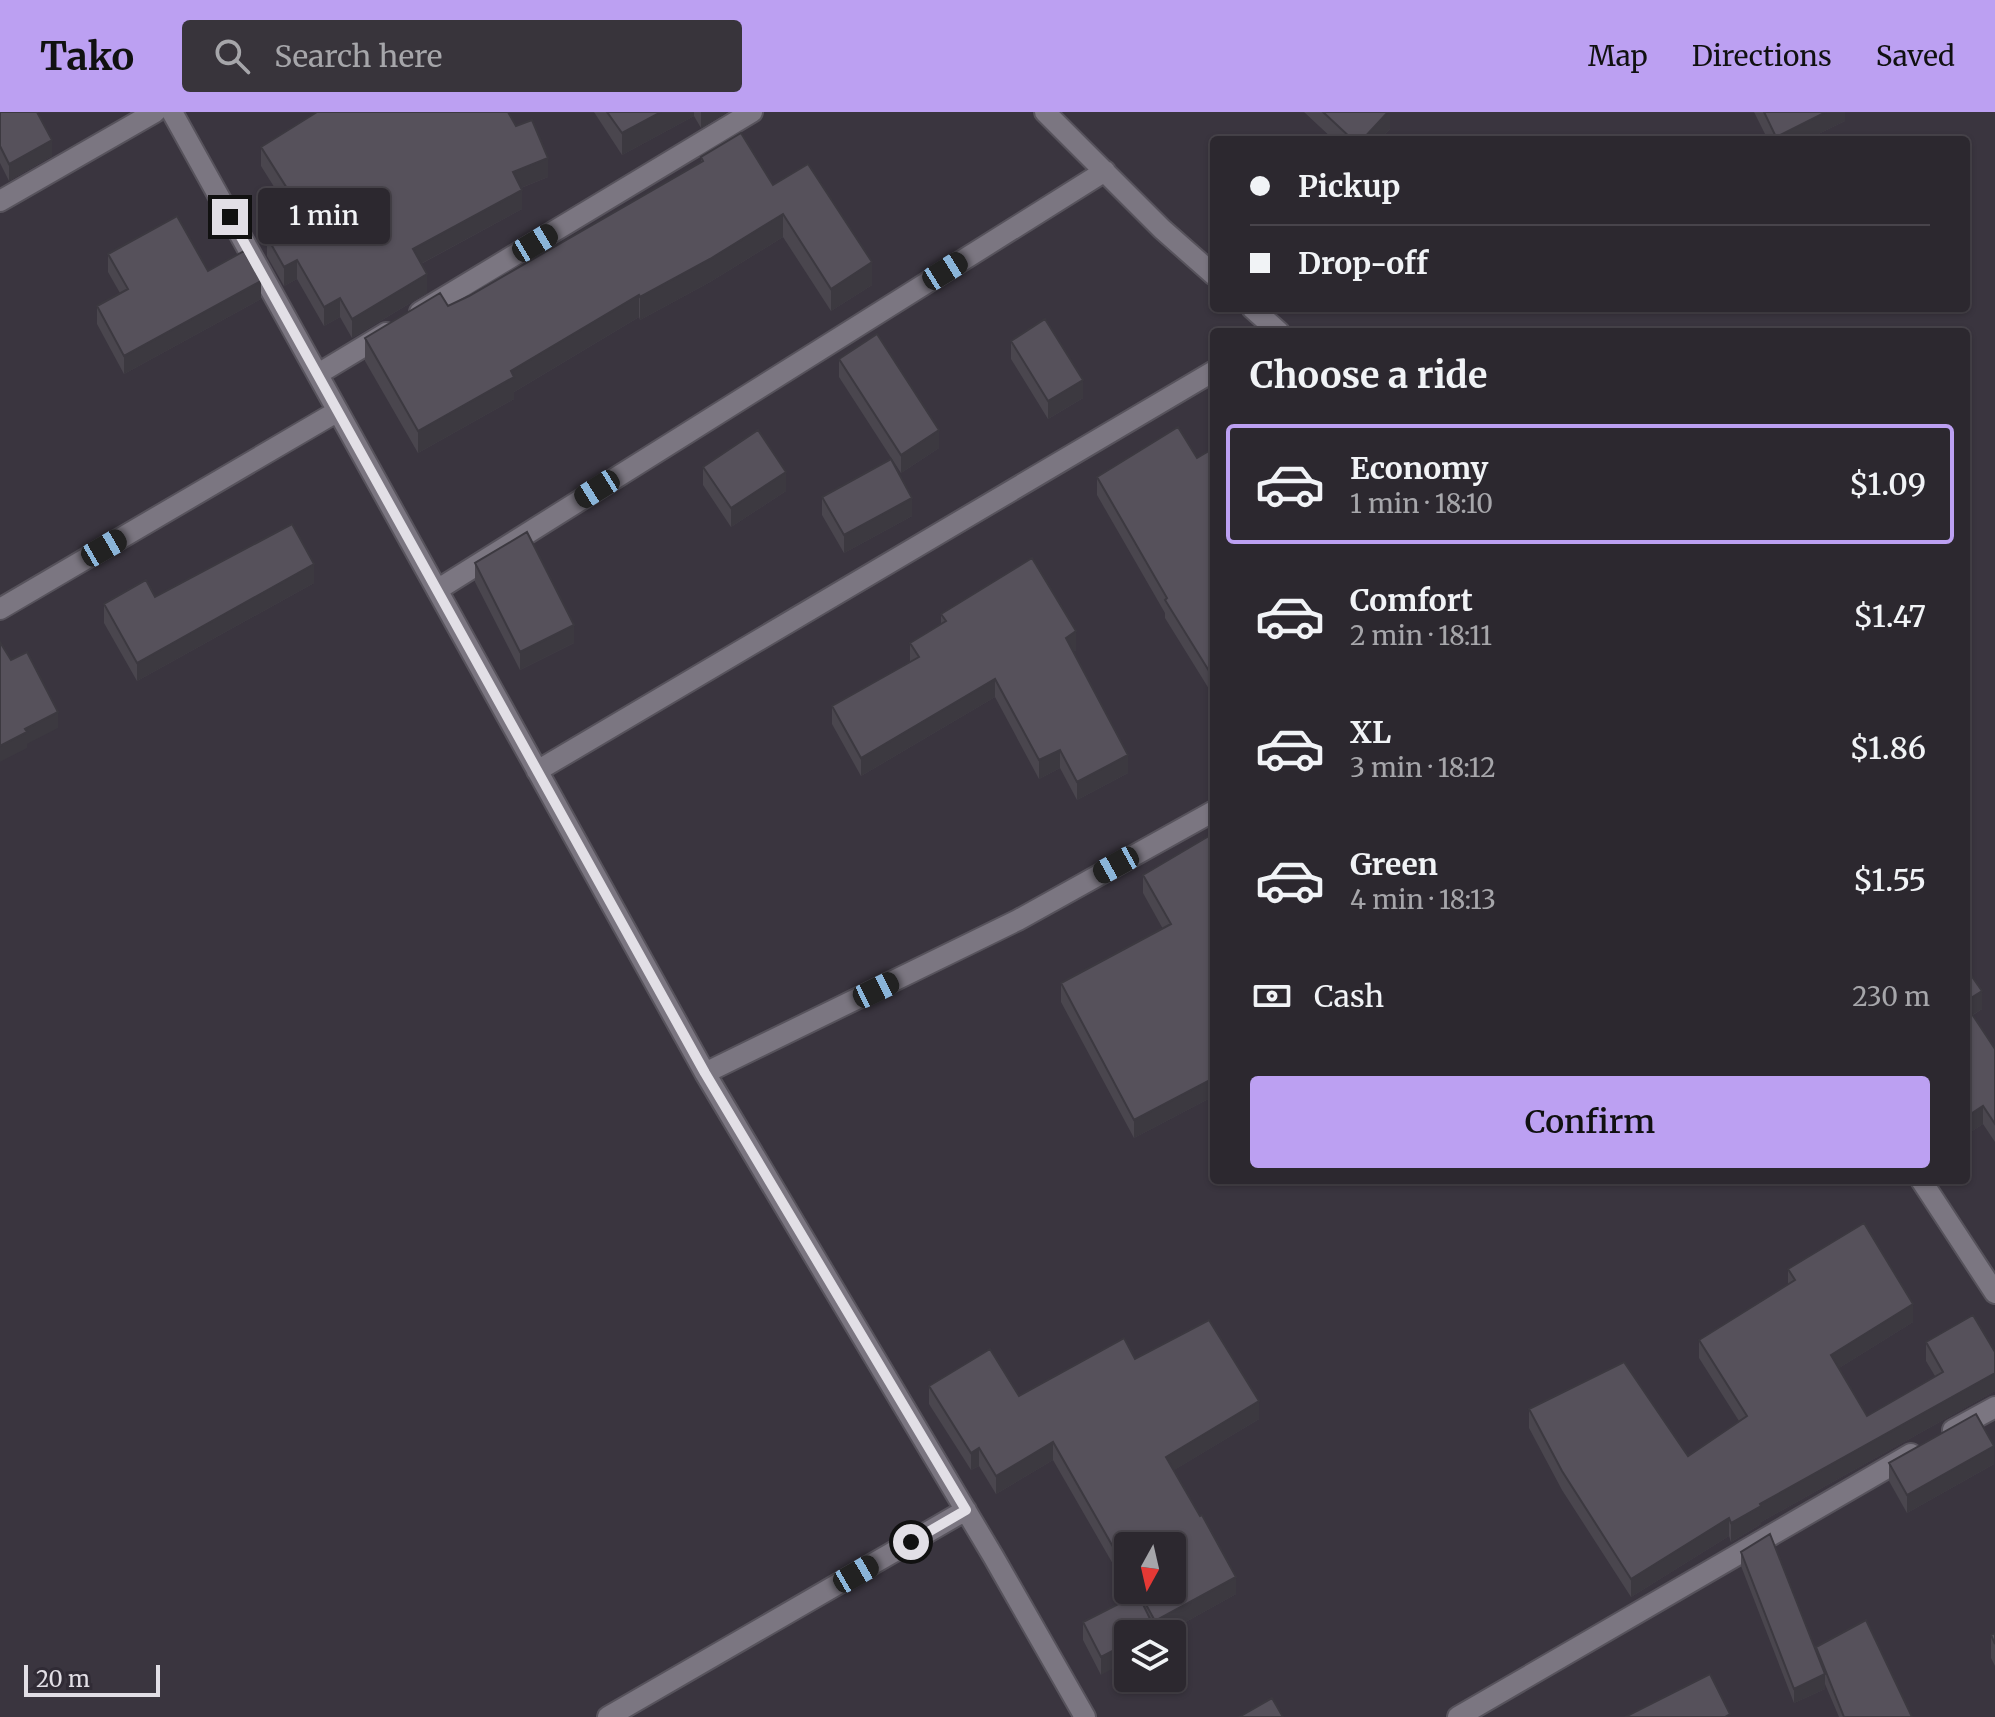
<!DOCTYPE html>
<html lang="en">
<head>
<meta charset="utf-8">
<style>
  :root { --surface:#2c282f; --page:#38343b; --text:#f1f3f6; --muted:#a6a6aa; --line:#48444b; --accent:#bca0f2 }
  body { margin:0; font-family:Merriweather,serif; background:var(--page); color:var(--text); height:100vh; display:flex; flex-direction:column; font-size:30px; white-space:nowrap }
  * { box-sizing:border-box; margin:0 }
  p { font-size:26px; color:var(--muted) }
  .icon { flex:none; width:44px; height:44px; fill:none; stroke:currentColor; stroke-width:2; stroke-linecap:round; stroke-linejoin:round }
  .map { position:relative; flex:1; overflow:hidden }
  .side { position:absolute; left:1210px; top:216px; width:760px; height:856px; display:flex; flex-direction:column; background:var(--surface); border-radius:8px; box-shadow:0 2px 6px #0004,0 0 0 2px var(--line) }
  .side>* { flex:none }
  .banner { position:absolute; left:1210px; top:24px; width:760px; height:176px; border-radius:8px; box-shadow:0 2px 6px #0004,0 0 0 2px var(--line); display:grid; align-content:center; height:176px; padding:0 40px; background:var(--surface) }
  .needle { width:52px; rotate:188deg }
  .tools { position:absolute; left:1114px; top:1420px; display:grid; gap:16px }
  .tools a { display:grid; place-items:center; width:72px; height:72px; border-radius:8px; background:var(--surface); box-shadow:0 2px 6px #0004,0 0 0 2px var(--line); font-size:40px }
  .scale { position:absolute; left:24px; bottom:20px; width:136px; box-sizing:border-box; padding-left:8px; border:4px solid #e2dfe6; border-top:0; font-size:22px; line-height:28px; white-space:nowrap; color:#e2dfe6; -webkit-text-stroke:6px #302b35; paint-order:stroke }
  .end { position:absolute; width:36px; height:36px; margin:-18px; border:10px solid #e2dfe6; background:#111; box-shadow:0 0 0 4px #111 }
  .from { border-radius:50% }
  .bubble { position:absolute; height:56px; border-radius:8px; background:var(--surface); box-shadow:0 2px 6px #0004,0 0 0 2px var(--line); font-size:26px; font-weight:600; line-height:56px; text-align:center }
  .car { position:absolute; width:24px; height:48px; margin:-24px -12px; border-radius:10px; box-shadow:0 0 6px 2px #0007; background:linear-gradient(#222 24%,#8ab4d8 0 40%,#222 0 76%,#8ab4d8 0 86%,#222 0) }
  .banner b { display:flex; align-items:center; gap:28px; height:76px; font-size:30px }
  .banner b+b { border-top:2px solid var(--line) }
  .banner i { width:20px; height:20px; background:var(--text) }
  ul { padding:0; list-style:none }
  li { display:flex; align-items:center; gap:24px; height:120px; margin:0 16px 12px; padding:0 24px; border:4px solid transparent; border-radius:8px }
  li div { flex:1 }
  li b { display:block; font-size:30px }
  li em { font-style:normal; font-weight:600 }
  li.current { border-color:var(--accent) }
  li>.icon { width:72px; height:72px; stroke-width:1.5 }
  h2 { padding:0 40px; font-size:36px; line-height:96px }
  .pay { display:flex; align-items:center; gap:20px; height:88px; padding:0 40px; font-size:30px }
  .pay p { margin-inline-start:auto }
  .button { display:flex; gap:16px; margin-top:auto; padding:16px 40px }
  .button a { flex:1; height:92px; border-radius:8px; background:var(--accent); color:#111; font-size:32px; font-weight:600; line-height:92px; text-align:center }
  header { display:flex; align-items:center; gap:48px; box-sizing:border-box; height:112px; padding:0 40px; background:var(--accent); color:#111 }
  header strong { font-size:38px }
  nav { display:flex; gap:44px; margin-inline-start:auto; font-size:28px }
  .search { width:560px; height:72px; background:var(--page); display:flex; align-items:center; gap:20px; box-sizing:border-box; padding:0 28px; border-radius:8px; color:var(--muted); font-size:30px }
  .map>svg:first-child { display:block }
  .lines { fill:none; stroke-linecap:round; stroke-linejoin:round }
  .minor-casing { stroke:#57535c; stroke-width:24 }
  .minor { stroke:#7b7681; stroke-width:20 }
  .wall { fill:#4a464e; fill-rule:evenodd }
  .shaded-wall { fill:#3c3940 }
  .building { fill:#56515b; stroke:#3c3940; stroke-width:2 }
  .route { stroke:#e2dfe6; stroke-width:10 }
</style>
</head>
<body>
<header>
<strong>Tako</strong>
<div class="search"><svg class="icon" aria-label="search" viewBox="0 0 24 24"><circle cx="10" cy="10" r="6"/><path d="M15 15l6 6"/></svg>Search here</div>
<nav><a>Map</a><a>Directions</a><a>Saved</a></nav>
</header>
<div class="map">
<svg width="1995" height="1605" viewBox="0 0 1995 1605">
  <rect width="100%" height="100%" fill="#3a353f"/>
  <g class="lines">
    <defs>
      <path id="minor" d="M 172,0 L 705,961 L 993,1444 L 1085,1605
        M 1045,0 L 1162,117 L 1214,163
        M 0,89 L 155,0
        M 1252,196 L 1279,220
        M 420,200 L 752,0
        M 318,262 L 386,221
        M 437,478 L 1105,59
        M 0,497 L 338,299
        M 537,659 L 1214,259
        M 705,961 L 1018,808 L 1214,699
        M 1921,1068 L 1995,1181
        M 1953,1318 L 1995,1295
        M 608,1605 L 966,1398
        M 1458,1605 L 1911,1342"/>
    </defs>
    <use href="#minor" class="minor-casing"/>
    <use href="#minor" class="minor"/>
  </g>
  <path class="wall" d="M 0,0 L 52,44 L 9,69 L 0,51 Z
    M 594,0 L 727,0 L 701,16 L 694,4 L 622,43 Z
    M 1304,0 L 1390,0 L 1390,17 L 1379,28 L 1334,28 Z
    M 1754,0 L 1845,0 L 1845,9 L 1806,28 L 1768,28 Z
    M 261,35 L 548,65 L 521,76 L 522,97 L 421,152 L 427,181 L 352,226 L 340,205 L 324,214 L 297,167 L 284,174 L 267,144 L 267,125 L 277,119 L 277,114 L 293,105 L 261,54 Z
    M 701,45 L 773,73 L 872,173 L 831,199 L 783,125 L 710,170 L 640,208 L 639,205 L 514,280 L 514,287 L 418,341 L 365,249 L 365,226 L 448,194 L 469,184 L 701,50 Z
    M 108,142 L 208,159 L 261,187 L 124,262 L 97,212 L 97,194 L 120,181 L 108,160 Z
    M 1011,229 L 1083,286 L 1048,307 L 1011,247 Z
    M 839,247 L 939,336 L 901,361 L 839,265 Z
    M 1214,336 L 1214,585 L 1165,506 L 1165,501 L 1097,383 L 1097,365 L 1197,346 Z
    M 703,355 L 786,379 L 731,415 L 703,373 Z
    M 822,385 L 912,404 L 844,441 L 822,403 Z
    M 475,451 L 574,531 L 520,558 L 475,470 Z
    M 314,471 L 137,569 L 104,511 L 104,492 Z
    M 941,502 L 1076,538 L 1073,540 L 1128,661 L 1077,688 L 1060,656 L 1039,667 L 995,585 L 861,664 L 832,612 L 832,594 L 910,550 L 910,531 L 941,513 Z
    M 1214,721 L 1214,984 L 1134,1026 L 1061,890 L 1061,871 L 1163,817 L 1143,781 L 1143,763 Z
    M 1966,856 L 1982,897 L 1973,903 L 1995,937 L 1995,1030 L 1983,1012 L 1966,1023 Z
    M 1788,1157 L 1913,1210 L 1839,1256 L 1867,1304 L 1935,1264 L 1926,1249 L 1926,1230 L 1995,1240 L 1995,1279 L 1761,1410 L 1761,1412 L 1731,1430 L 1729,1424 L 1631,1485 L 1562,1378 L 1529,1316 L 1529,1297 L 1688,1344 L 1739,1309 L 1699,1246 L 1699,1228 L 1788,1172 Z
    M 1135,1247 L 1259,1307 L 1174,1358 L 1236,1482 L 1164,1522 L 1128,1522 L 1101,1563 L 1083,1528 L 1083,1510 L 1132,1485 L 1053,1348 L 996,1382 L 979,1354 L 971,1358 L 929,1292 L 929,1274 L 1019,1284 ZM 1128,1434 L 1172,1478 L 1128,1478 Z
    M 1889,1351 L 1994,1352 L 1907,1401 L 1889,1369 Z
    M 1741,1440 L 1816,1537 L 1912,1605 L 1839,1605 L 1825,1572 L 1825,1577 L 1794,1591 L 1741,1454 Z
    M 1995,1521 L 1995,1554 L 1991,1546 L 1991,1523 Z"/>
  <path class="shaded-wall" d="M 661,0 L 694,0 L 694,4 L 622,43 L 622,21 Z
    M 701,0 L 727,0 L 701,16 Z
    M 1388,0 L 1390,0 L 1390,17 L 1379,28 L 1362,28 Z
    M 1826,0 L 1845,0 L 1845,9 L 1806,28 L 1776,28 L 1776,25 Z
    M 52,28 L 52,44 L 9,69 L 9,52 Z
    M 548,46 L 548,65 L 513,79 L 513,60 Z
    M 522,78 L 522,97 L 413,156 L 413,137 Z
    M 783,102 L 783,125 L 710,170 L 640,208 L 640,185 Z
    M 297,148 L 297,167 L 284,174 L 284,155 Z
    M 872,150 L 872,173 L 831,199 L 831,177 Z
    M 427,162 L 427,181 L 352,226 L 352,207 Z
    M 261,169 L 261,187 L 124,262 L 124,244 Z
    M 639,183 L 639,205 L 514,280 L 514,287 L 418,341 L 418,319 L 511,259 Z
    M 340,186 L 340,205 L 324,214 L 324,195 Z
    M 1083,268 L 1083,286 L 1048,307 L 1048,289 Z
    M 939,318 L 939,336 L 901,361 L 901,343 Z
    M 786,360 L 786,379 L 731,415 L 731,396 Z
    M 912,386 L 912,404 L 844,441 L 844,423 Z
    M 314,452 L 314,471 L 137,569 L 137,551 Z
    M 574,513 L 574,531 L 520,558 L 520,540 Z
    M 1076,519 L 1076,538 L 1066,544 L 1066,526 Z
    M 995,567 L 995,585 L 861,664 L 861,646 Z
    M 58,600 L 58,616 L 27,632 L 27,636 L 0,650 L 0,634 L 25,617 Z
    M 1060,638 L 1060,656 L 1039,667 L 1039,648 Z
    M 1128,643 L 1128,661 L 1077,688 L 1077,670 Z
    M 1982,879 L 1982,897 L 1966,907 L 1966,889 Z
    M 1214,966 L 1214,984 L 1134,1026 L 1134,1008 Z
    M 1983,994 L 1983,1012 L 1966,1023 L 1966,1005 Z
    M 1913,1192 L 1913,1210 L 1831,1261 L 1831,1243 Z
    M 1995,1261 L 1995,1279 L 1761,1410 L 1761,1412 L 1731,1430 L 1731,1411 L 1760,1392 Z
    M 1259,1289 L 1259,1307 L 1166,1363 L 1166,1345 Z
    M 1053,1330 L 1053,1348 L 996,1382 L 996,1364 Z
    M 1994,1334 L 1994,1352 L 1907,1401 L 1907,1383 Z
    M 979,1336 L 979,1354 L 971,1358 L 971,1341 Z
    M 1729,1406 L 1729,1424 L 1631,1485 L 1631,1467 Z
    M 1236,1465 L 1236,1482 L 1164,1522 L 1146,1522 L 1155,1517 L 1155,1509 Z
    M 1128,1531 L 1128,1549 L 1101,1563 L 1101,1545 Z
    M 1825,1562 L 1825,1577 L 1794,1591 L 1794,1577 Z"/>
  <path class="building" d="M 0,0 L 37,0 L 52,28 L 9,52 L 0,34 Z
    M 317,0 L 508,0 L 516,14 L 532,8 L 548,46 L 513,60 L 522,78 L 413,137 L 427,162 L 352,207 L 340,186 L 324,195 L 297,148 L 284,155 L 267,125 L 280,118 L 277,114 L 302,100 L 261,35 Z
    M 607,0 L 661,0 L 622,21 Z
    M 1323,0 L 1388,0 L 1362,28 L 1353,28 Z
    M 1764,0 L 1826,0 L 1776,25 Z
    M 741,21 L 773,73 L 808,52 L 872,150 L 831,177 L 783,102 L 710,147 L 640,185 L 639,183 L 511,259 L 514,265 L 418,319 L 365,226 L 440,181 L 448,194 L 469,184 L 703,49 L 701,45 Z
    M 177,104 L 208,159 L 244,139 L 261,169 L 124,244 L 97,194 L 128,177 L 108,142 Z
    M 1045,207 L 1083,268 L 1048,289 L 1011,229 Z
    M 877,222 L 939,318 L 901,343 L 839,247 Z
    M 1178,315 L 1197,346 L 1214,336 L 1214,567 L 1165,488 L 1167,486 L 1097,365 Z
    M 758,318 L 786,360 L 731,396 L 703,355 Z
    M 891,347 L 912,386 L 844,423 L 822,385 Z
    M 292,412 L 314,452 L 137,551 L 104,492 L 146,468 L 155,485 Z
    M 527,420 L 574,513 L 520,540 L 475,451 Z
    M 1032,446 L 1076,519 L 1066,526 L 1128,643 L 1077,670 L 1060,638 L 1039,648 L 995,567 L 861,646 L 832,594 L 919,545 L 910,531 L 946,509 L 941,502 Z
    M 0,530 L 11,548 L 27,540 L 58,600 L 25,617 L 27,620 L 0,634 Z
    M 1214,721 L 1214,966 L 1134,1008 L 1061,871 L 1171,812 L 1143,763 Z
    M 1966,856 L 1982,879 L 1966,889 Z
    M 1966,893 L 1995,937 L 1995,1012 L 1983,994 L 1966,1005 Z
    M 1864,1111 L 1913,1192 L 1831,1243 L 1867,1304 L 1943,1260 L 1926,1230 L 1973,1203 L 1995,1240 L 1995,1261 L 1760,1392 L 1761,1394 L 1731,1411 L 1729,1406 L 1631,1467 L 1562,1359 L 1529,1297 L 1624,1250 L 1688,1344 L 1747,1304 L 1699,1228 L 1795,1168 L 1788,1157 Z
    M 1209,1208 L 1259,1289 L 1166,1345 L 1200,1404 L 1202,1403 L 1236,1465 L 1155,1509 L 1138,1478 L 1172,1478 L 1172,1434 L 1128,1434 L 1128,1461 L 1053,1330 L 996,1364 L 979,1336 L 971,1341 L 929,1274 L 990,1237 L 1019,1284 L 1124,1226 L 1135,1247 Z
    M 1976,1302 L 1994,1334 L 1907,1383 L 1889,1351 Z
    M 1770,1422 L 1825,1562 L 1794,1577 L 1741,1440 Z
    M 1138,1482 L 1155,1517 L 1146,1522 L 1128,1522 L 1128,1531 L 1101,1545 L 1083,1510 Z
    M 1866,1508 L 1912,1605 L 1844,1605 L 1816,1535 Z
    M 1995,1521 L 1995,1532 L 1991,1523 Z
    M 1710,1562 L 1730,1602 L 1725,1605 L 1625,1605 Z
    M 1272,1586 L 1283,1605 L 1239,1605 Z"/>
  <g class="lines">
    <path class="route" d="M 230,105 L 705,961 L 966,1398 L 911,1430"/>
  </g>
</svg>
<div class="tools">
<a><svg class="needle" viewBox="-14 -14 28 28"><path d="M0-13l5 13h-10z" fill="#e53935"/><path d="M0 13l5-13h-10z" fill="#a6a6aa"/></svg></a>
<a><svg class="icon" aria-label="layers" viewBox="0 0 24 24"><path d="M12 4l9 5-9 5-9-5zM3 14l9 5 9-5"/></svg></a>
</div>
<div class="scale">20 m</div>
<i class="end from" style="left:911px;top:1430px"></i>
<i class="end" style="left:230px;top:105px"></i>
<div class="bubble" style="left:258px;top:76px;width:132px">1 min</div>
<i class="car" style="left:535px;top:131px;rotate:59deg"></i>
<i class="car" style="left:945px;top:159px;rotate:58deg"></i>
<i class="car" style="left:597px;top:377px;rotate:238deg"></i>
<i class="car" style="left:104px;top:436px;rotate:60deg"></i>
<i class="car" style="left:1116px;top:753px;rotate:241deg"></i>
<i class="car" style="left:876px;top:878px;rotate:64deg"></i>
<i class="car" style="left:856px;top:1462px;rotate:60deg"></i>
<div class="banner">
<b><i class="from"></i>Pickup</b>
<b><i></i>Drop-off</b>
</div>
<section class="side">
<h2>Choose a ride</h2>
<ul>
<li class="current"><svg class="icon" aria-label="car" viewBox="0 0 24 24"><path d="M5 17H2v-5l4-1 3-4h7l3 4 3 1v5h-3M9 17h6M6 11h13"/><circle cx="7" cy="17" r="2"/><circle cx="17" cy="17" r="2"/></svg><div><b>Economy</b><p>1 min · 18:10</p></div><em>$1.09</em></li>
<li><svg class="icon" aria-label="car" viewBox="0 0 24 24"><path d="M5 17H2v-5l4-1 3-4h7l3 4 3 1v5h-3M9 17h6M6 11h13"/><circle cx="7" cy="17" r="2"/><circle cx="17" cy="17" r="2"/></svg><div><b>Comfort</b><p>2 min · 18:11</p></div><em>$1.47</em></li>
<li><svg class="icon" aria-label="car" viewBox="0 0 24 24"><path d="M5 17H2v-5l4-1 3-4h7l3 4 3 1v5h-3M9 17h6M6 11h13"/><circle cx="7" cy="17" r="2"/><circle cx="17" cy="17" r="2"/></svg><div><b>XL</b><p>3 min · 18:12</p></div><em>$1.86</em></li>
<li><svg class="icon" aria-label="car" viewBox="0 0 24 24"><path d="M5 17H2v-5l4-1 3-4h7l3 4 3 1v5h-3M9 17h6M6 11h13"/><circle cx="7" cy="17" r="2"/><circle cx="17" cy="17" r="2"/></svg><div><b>Green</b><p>4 min · 18:13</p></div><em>$1.55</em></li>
</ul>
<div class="pay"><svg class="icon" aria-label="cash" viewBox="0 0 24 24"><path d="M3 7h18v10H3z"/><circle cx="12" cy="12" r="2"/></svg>Cash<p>230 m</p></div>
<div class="button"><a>Confirm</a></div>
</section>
</div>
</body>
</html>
